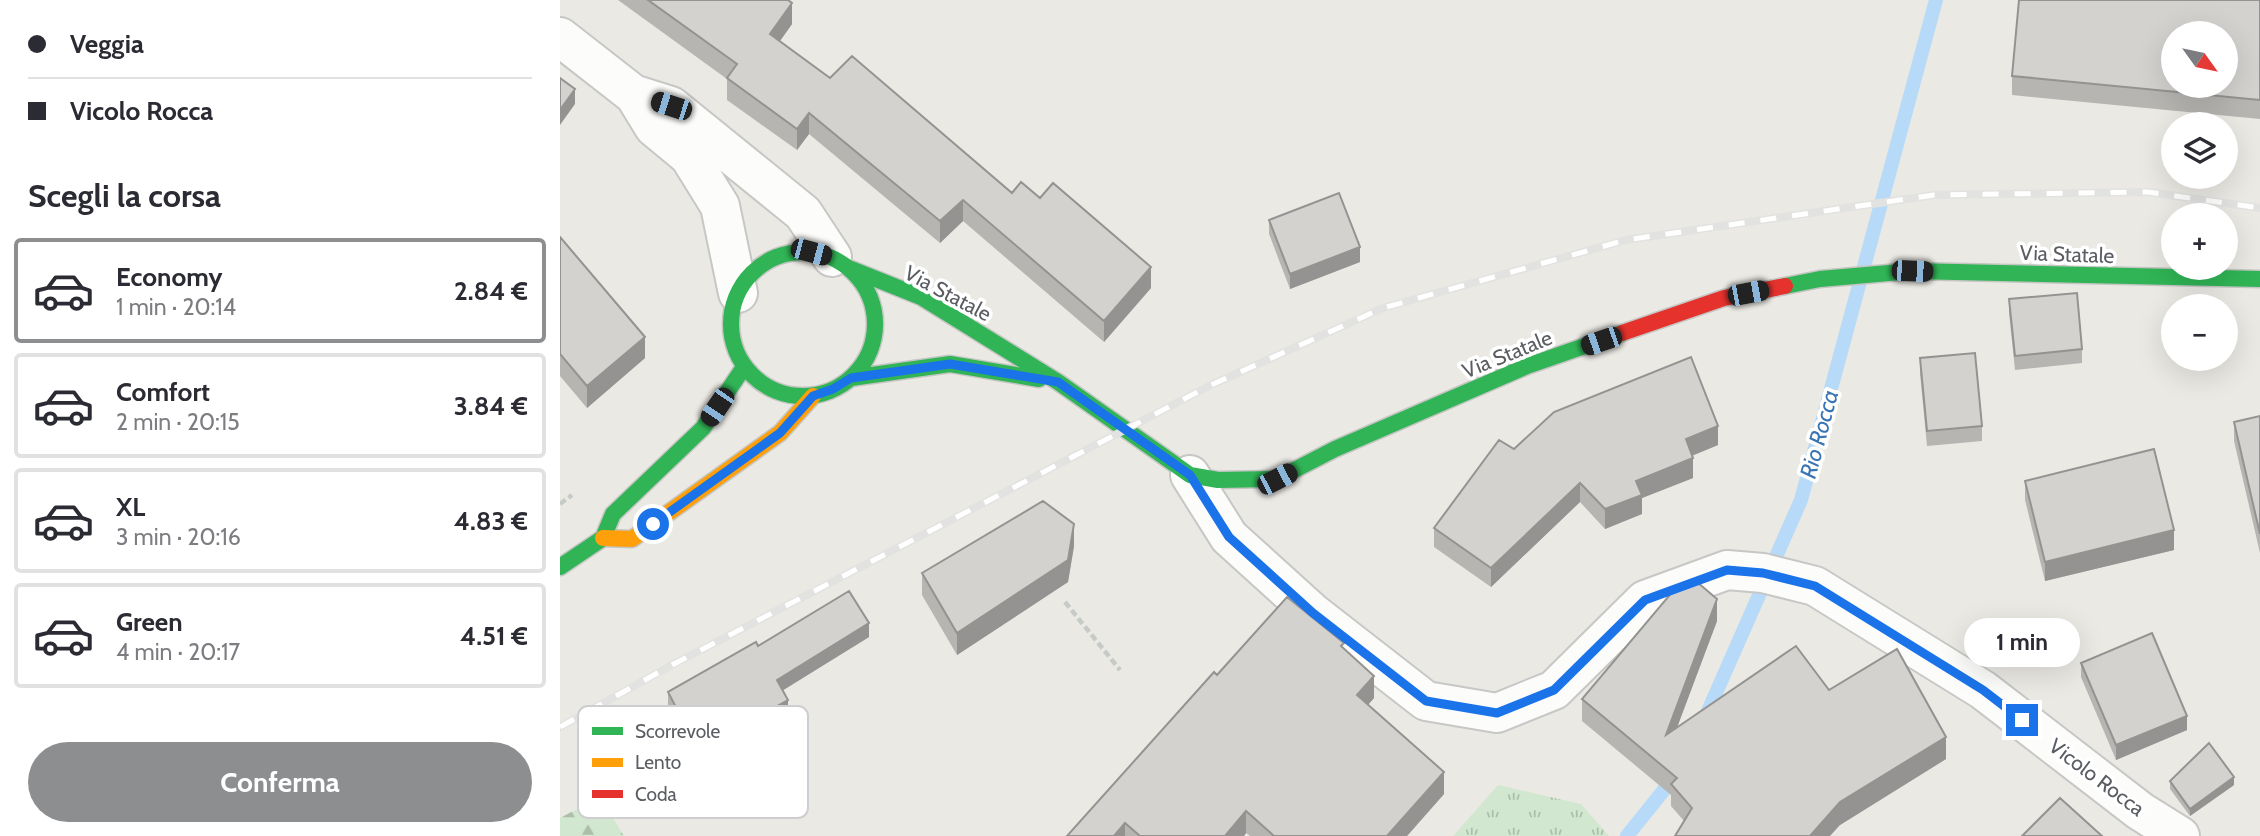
<!DOCTYPE html>
<html lang="it">
<head>
<meta charset="utf-8">
<style>
  :root { --surface:#fff; --page:#f2f2f3; --text:#2b2b33; --muted:#7c7c81; --line:#e1e1e2; --accent:#8c8e90 }
  body { margin:0; font-family:Cabin,sans-serif; background:var(--page); color:var(--text); height:100vh; display:flex; flex-direction:column; font-size:26px; white-space:nowrap }
  * { box-sizing:border-box; margin:0 }
  p { font-size:23px; color:var(--muted) }
  .icon { flex:none; width:38px; height:38px; fill:none; stroke:currentColor; stroke-width:2; stroke-linecap:round; stroke-linejoin:round }
  .map { position:relative; flex:1; overflow:hidden }
  .side { display:flex; flex-direction:column; background:var(--surface); width:560px }
  .side>* { flex:none }
  .hud { display:grid; align-content:center; height:154px; padding:0 28px; background:var(--surface) }
  .needle { width:46px; rotate:123deg }
  .controls { position:absolute; left:1601px; top:21px; display:grid; gap:14px }
  .controls a { display:grid; place-items:center; width:77px; height:77px; border-radius:50%; background:var(--surface); box-shadow:0 7px 28px #0002; font-size:35px }
  .end { position:absolute; width:32px; height:32px; margin:-16px; border:9px solid #1a73e8; background:#fff; box-shadow:0 0 0 4px #fff }
  .from { border-radius:50% }
  .bubble { position:absolute; height:49px; border-radius:24px; background:var(--surface); box-shadow:0 7px 28px #0002; font-size:23px; font-weight:700; line-height:49px; text-align:center }
  .car { position:absolute; width:21px; height:42px; margin:-21px -10px; border-radius:9px; box-shadow:0 0 5px 2px #0007; background:linear-gradient(#222 24%,#8ab4d8 0 40%,#222 0 76%,#8ab4d8 0 86%,#222 0) }
  .hud b { display:flex; align-items:center; gap:24px; height:66px; font-size:26px }
  .hud b+b { border-top:2px solid var(--line) }
  .hud i { width:18px; height:18px; background:var(--text) }
  ul { padding:0; list-style:none }
  li { display:flex; align-items:center; gap:21px; height:105px; margin:0 14px 10px; padding:0 14px; border:4px solid var(--line); border-radius:7px }
  li div { flex:1 }
  li b { display:block; font-size:26px }
  li em { font-style:normal; font-weight:700 }
  li.selected { border-color:var(--accent) }
  li>.icon { width:63px; height:63px; stroke-width:1.5 }
  h2 { padding:0 28px; font-size:32px; line-height:84px }
  .button { display:flex; gap:14px; margin-top:auto; padding:14px 28px }
  .button a { flex:1; height:80px; border-radius:42px; background:var(--accent); color:#fff; font-size:28px; font-weight:700; line-height:80px; text-align:center }
  main { display:flex; flex:1; min-height:0 }
  .map>svg:first-child { display:block }
  .grass { fill:url(#grass-tufts) }
  .forest { fill:url(#forest-firs) }
  .lines { fill:none; stroke-linecap:round; stroke-linejoin:round }
  .stream { stroke:#b6daf7; stroke-width:14 }
  .street-casing { stroke:#c7c7c6; stroke-width:42 }
  .fast-casing { stroke:#c5c6c4; stroke-width:19 }
  .slow-casing { stroke:#c5c6c4; stroke-width:19 }
  .jam-casing { stroke:#c5c6c4; stroke-width:19 }
  .path { stroke:#c6cbc8; stroke-width:4.5; stroke-dasharray:7 3.5; stroke-linecap:butt }
  .street { stroke:#fcfcfb; stroke-width:38 }
  .fast { stroke:#30b455; stroke-width:16 }
  .slow { stroke:#ff9f0a; stroke-width:16 }
  .jam { stroke:#e5322d; stroke-width:16 }
  .rail-casing { stroke:#e2e2e1; stroke-width:8 }
  .rail { stroke:#fff; stroke-width:5; stroke-dasharray:16; stroke-linecap:butt }
  .wall { fill:#b6b5b2 }
  .shaded-wall { fill:#949391 }
  .building { fill:#d4d2cf; stroke:#949391; stroke-width:2; fill-rule:evenodd }
  .route { stroke:#1a73e8; stroke-width:9 }
  .labels { text-anchor:middle; dominant-baseline:central; stroke-width:7; stroke-linejoin:round; paint-order:stroke }
  .street-label { font-size:21px; fill:#5a5d62; stroke:#fff }
  .water-label { font-size:23px; font-style:italic; fill:#3a74b2; stroke:#fff }
  .key { fill:#fff; stroke:#ceced0; stroke-width:2 }
  .key-label { font-size:19px; fill:#5a5d62 }
</style>
</head>
<body>
<main>
<section class="side">
<div class="hud">
<b><i class="from"></i>Veggia</b>
<b><i></i>Vicolo Rocca</b>
</div>
<h2>Scegli la corsa</h2>
<ul>
<li class="selected"><svg class="icon" aria-label="car" viewBox="0 0 24 24"><path d="M5 17H2v-5l4-1 3-4h7l3 4 3 1v5h-3M9 17h6M6 11h13"/><circle cx="7" cy="17" r="2"/><circle cx="17" cy="17" r="2"/></svg><div><b>Economy</b><p>1 min · 20:14</p></div><em>2.84 €</em></li>
<li><svg class="icon" aria-label="car" viewBox="0 0 24 24"><path d="M5 17H2v-5l4-1 3-4h7l3 4 3 1v5h-3M9 17h6M6 11h13"/><circle cx="7" cy="17" r="2"/><circle cx="17" cy="17" r="2"/></svg><div><b>Comfort</b><p>2 min · 20:15</p></div><em>3.84 €</em></li>
<li><svg class="icon" aria-label="car" viewBox="0 0 24 24"><path d="M5 17H2v-5l4-1 3-4h7l3 4 3 1v5h-3M9 17h6M6 11h13"/><circle cx="7" cy="17" r="2"/><circle cx="17" cy="17" r="2"/></svg><div><b>XL</b><p>3 min · 20:16</p></div><em>4.83 €</em></li>
<li><svg class="icon" aria-label="car" viewBox="0 0 24 24"><path d="M5 17H2v-5l4-1 3-4h7l3 4 3 1v5h-3M9 17h6M6 11h13"/><circle cx="7" cy="17" r="2"/><circle cx="17" cy="17" r="2"/></svg><div><b>Green</b><p>4 min · 20:17</p></div><em>4.51 €</em></li>
</ul>
<div class="button"><a>Conferma</a></div>
</section>
<div class="map">
<svg width="1700" height="836" viewBox="0 0 1700 836">
  <defs>
    <pattern id="grass-tufts" width="24" height="20" patternUnits="userSpaceOnUse" patternTransform="scale(1.75)"><rect width="24" height="20" fill="#d1e7cf"/><path d="M3 7l-1-3M5 7V3M7 7l1-3M15 17l-1-3M17 17v-4M19 17l1-3" fill="none" stroke="#adbeab"/></pattern>
    <pattern id="forest-firs" width="22" height="20" patternUnits="userSpaceOnUse" patternTransform="scale(1.75)"><rect width="22" height="20" fill="#d1e7cf"/><path d="M5 1l3.5 6h-7zM16 11l3.5 6h-7z" fill="#adbeab"/></pattern>
  </defs>
  <rect width="100%" height="100%" fill="#eae9e4"/>
  <path class="grass" d="M 938,785 L 1021,804 L 1049,836 L 893,836 Z"/>
  <path class="forest" d="M 40,797 L 64,836 L 0,836 L 0,818 Z"/>
  <g class="lines">
    <path class="stream" d="M 1144,720 L 1241,500 L 1376,0
      M 1067,836 L 1116,775"/>
    <defs>
      <path id="street" d="M 0,37 L 73,94 L 111,106 L 243,213 L 272,257
        M 75,96 L 94,127 L 129,156 L 160,206 L 178,293
        M 630,475 L 669,537 L 753,613 L 866,701 L 937,713 L 994,690 L 1085,600 L 1167,570 L 1203,573 L 1255,586 L 1423,690 L 1580,811 L 1620,836"/>
      <path id="fast" d="M171 324a72 72 0 1 1 144 0a72 72 0 1 1-144 0Z
        M 291,269 L 361,297 L 498,382 L 630,475 L 658,480 L 717,479 L 775,449 L 967,366 L 1062,333
        M 1225,286 L 1260,279 L 1352,271 L 1700,279
        M 291,378 L 390,364 L 479,379
        M 0,567 L 43,538 L 53,514 L 143,428 L 184,367"/>
      <path id="slow" d="M 43,538 L 72,539 L 220,433 L 253,396"/>
      <path id="jam" d="M 1062,333 L 1164,298 L 1225,286"/>
    </defs>
    <use href="#street" class="street-casing"/>
    <use href="#fast" class="fast-casing"/>
    <use href="#slow" class="slow-casing"/>
    <use href="#jam" class="jam-casing"/>
    <path class="path" d="M 0,504 L 12,495
      M 505,602 L 560,670"/>
    <use href="#street" class="street"/>
    <use href="#fast" class="fast"/>
    <use href="#slow" class="slow"/>
    <use href="#jam" class="jam"/>
    <defs>
      <path id="rail" d="M 0,727 L 112,665 L 651,385 L 823,308 L 1066,240 L 1374,195 L 1588,192 L 1700,208"/>
    </defs>
    <use href="#rail" class="rail-casing"/>
    <use href="#rail" class="rail"/>
  </g>
  <path class="wall" d="M 58,0 L 228,0 L 232,24 L 220,41 L 270,78 L 452,193 L 480,198 L 591,288 L 544,342 L 403,221 L 380,243 L 249,134 L 237,150 L 167,100 L 167,79 Z
    M 1700,0 L 1700,119 L 1452,95 L 1452,76 Z
    M 709,220 L 800,262 L 730,289 L 709,234 Z
    M 0,237 L 85,358 L 27,408 L 0,376 Z
    M 1449,299 L 1522,349 L 1522,363 L 1455,370 L 1449,313 Z
    M 1360,358 L 1422,426 L 1422,441 L 1367,446 L 1360,373 Z
    M 1700,416 L 1700,553 L 1674,441 L 1674,422 Z
    M 1158,445 L 1132,456 L 1133,478 L 1082,498 L 1082,514 L 1045,529 L 1020,502 L 931,587 L 874,547 L 874,528 L 954,449 Z
    M 1465,481 L 1614,550 L 1485,581 L 1465,500 Z
    M 514,546 L 508,582 L 397,655 L 362,595 L 362,573 Z
    M 1157,621 L 1117,727 L 1269,690 L 1386,759 L 1280,825 L 1124,821 L 1111,806 L 1111,795 L 1022,721 L 1022,699 Z
    M 309,637 L 223,690 L 228,714 L 79,796 L 57,759 L 57,745 L 112,714 L 108,705 L 108,692 L 198,646 Z
    M 784,649 L 814,698 L 808,705 L 884,794 L 847,836 L 690,836 L 686,833 L 684,836 L 507,836 L 657,675 Z
    M 1521,663 L 1627,730 L 1556,760 L 1521,677 Z
    M 1610,781 L 1674,785 L 1630,816 L 1610,789 Z"/>
  <path class="shaded-wall" d="M 232,3 L 232,24 L 210,55 L 210,34 Z
    M 15,89 L 15,104 L 0,125 L 0,110 Z
    M 249,113 L 249,134 L 237,150 L 237,129 Z
    M 403,200 L 403,221 L 380,243 L 380,221 Z
    M 800,247 L 800,262 L 730,289 L 730,274 Z
    M 591,267 L 591,288 L 544,342 L 544,321 Z
    M 85,337 L 85,358 L 27,408 L 27,386 Z
    M 1158,426 L 1158,445 L 1126,458 L 1126,439 Z
    M 1133,458 L 1133,478 L 1082,498 L 1082,514 L 1045,529 L 1045,509 L 1076,481 Z
    M 1020,483 L 1020,502 L 931,587 L 931,568 Z
    M 514,524 L 514,546 L 508,582 L 397,655 L 397,633 Z
    M 1614,530 L 1614,550 L 1485,581 L 1485,562 Z
    M 1157,599 L 1157,621 L 1106,757 L 1106,735 Z
    M 309,623 L 309,637 L 217,694 L 217,680 Z
    M 814,676 L 814,698 L 797,717 L 797,695 Z
    M 228,700 L 228,714 L 79,796 L 79,783 Z
    M 1627,716 L 1627,730 L 1556,760 L 1556,745 Z
    M 1386,737 L 1386,759 L 1280,825 L 1270,836 L 1250,836 L 1280,802 Z
    M 884,772 L 884,794 L 847,836 L 827,836 Z
    M 1674,777 L 1674,785 L 1630,816 L 1630,809 Z
    M 686,811 L 686,833 L 684,836 L 665,836 Z
    M 565,823 L 565,836 L 554,836 Z"/>
  <path class="building" d="M 88,0 L 228,0 L 232,3 L 210,34 L 270,78 L 292,56 L 452,193 L 461,182 L 480,198 L 493,183 L 591,267 L 544,321 L 403,200 L 380,221 L 249,113 L 237,129 L 167,78 L 177,64 Z
    M 1459,0 L 1700,0 L 1700,100 L 1452,76 ZM 1614,33 L 1666,33 L 1666,86 L 1614,86 Z
    M 0,78 L 15,89 L 0,110 Z
    M 779,193 L 800,247 L 730,274 L 709,220 Z
    M 0,237 L 85,337 L 27,386 L 0,354 Z
    M 1517,293 L 1522,349 L 1455,356 L 1449,299 Z
    M 1415,353 L 1422,426 L 1367,431 L 1360,358 Z
    M 1131,357 L 1158,426 L 1126,439 L 1133,458 L 1076,481 L 1082,495 L 1045,509 L 1020,483 L 931,568 L 874,528 L 939,440 L 954,449 L 994,412 Z
    M 1700,416 L 1700,534 L 1674,422 Z
    M 1594,449 L 1614,530 L 1485,562 L 1465,481 Z
    M 483,501 L 514,524 L 508,560 L 397,633 L 362,573 Z
    M 1137,582 L 1157,599 L 1106,735 L 1236,646 L 1269,690 L 1337,649 L 1386,737 L 1280,802 L 1250,836 L 1115,836 L 1132,808 L 1111,784 L 1117,778 L 1022,699 L 1113,591 Z
    M 289,591 L 309,623 L 217,680 L 228,700 L 79,783 L 57,745 L 118,711 L 108,692 L 196,642 L 198,646 Z
    M 727,597 L 784,643 L 781,646 L 814,676 L 797,695 L 884,772 L 827,836 L 714,836 L 686,811 L 665,836 L 580,836 L 565,823 L 554,836 L 507,836 L 654,672 L 657,675 Z
    M 1592,633 L 1627,716 L 1556,745 L 1521,663 Z
    M 1649,743 L 1674,777 L 1630,809 L 1610,781 Z
    M 1500,798 L 1542,836 L 1462,836 Z"/>
  <g class="lines">
    <path class="route" d="M 93,524 L 220,433 L 253,396 L 273,389 L 291,378 L 390,364 L 498,382 L 630,475 L 669,537 L 753,613 L 866,701 L 937,713 L 994,690 L 1085,600 L 1167,570 L 1203,573 L 1255,586 L 1423,690 L 1462,720"/>
  </g>
  <g class="labels">
    <g class="street-label">
      <text transform="translate(1507 254) rotate(2)">Via Statale</text>
      <text transform="translate(388 293) rotate(28)">Via Statale</text>
      <text transform="translate(947 354) rotate(-22)">Via Statale</text>
      <text transform="translate(1537 777) rotate(37)">Vicolo Rocca</text>
    </g>
    <g class="water-label">
      <text transform="translate(1259 434) rotate(-75)">Rio Rocca</text>
    </g>
  </g>
  <rect x="18" y="706" width="230" height="112" rx="10" class="key"/>
  <rect x="32" y="727" width="31" height="8" fill="#30b455"/>
  <rect x="32" y="758" width="31" height="9" fill="#ff9f0a"/>
  <rect x="32" y="790" width="31" height="8" fill="#e5322d"/>
  <g class="key-label">
    <text x="75" y="738">Scorrevole</text>
    <text x="75" y="769">Lento</text>
    <text x="75" y="801">Coda</text>
  </g>
</svg>
<div class="controls">
<a><svg class="needle" viewBox="-14 -14 28 28"><path d="M0-13l5 13h-10z" fill="#e53935"/><path d="M0 13l5-13h-10z" fill="#7c7c81"/></svg></a>
<a><svg class="icon" aria-label="layers" viewBox="0 0 24 24"><path d="M12 4l9 5-9 5-9-5zM3 14l9 5 9-5"/></svg></a>
<a>+</a>
<a>−</a>
</div>
<i class="end from" style="left:93px;top:524px"></i>
<i class="end" style="left:1462px;top:720px"></i>
<div class="bubble" style="left:1404px;top:618px;width:116px">1 min</div>
<i class="car" style="left:111px;top:106px;rotate:288deg"></i>
<i class="car" style="left:251px;top:252px;rotate:105deg"></i>
<i class="car" style="left:1352px;top:271px;rotate:92deg"></i>
<i class="car" style="left:1188px;top:293px;rotate:79deg"></i>
<i class="car" style="left:1041px;top:341px;rotate:251deg"></i>
<i class="car" style="left:157px;top:407px;rotate:214deg"></i>
<i class="car" style="left:717px;top:479px;rotate:63deg"></i>
</div>
</main>
</body>
</html>
